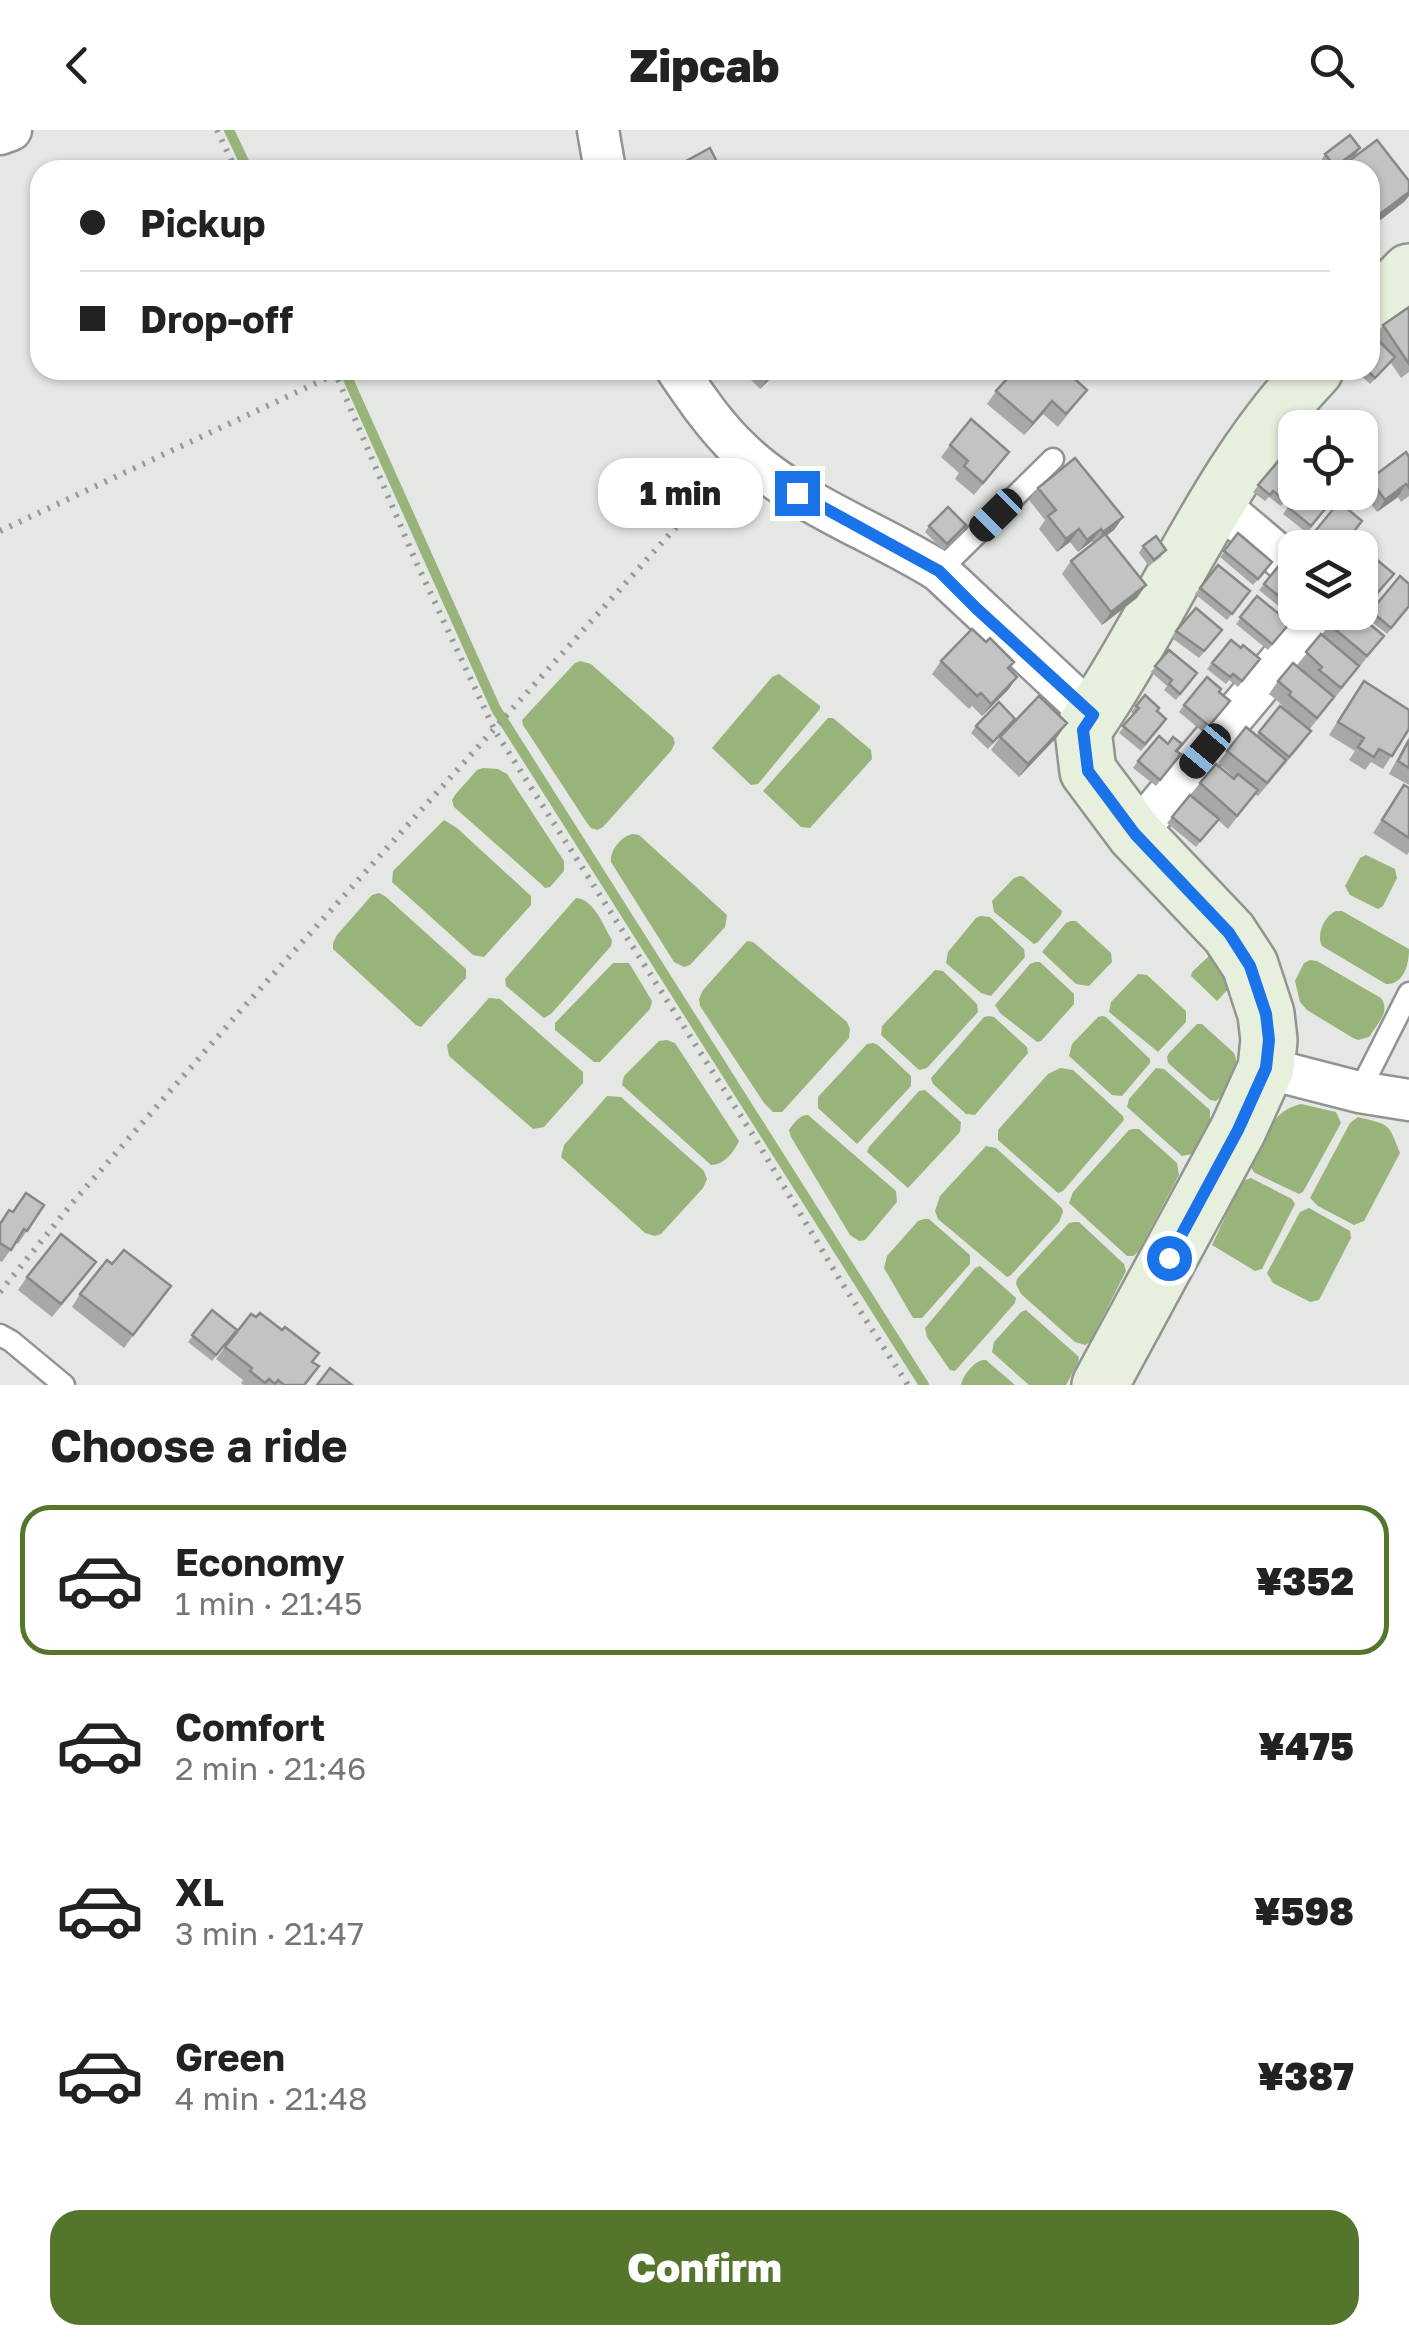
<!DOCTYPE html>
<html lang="en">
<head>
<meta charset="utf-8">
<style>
  :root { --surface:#fff; --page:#f2f2f2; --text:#222; --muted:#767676; --line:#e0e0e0; --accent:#55752c }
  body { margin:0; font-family:"Golos Text",sans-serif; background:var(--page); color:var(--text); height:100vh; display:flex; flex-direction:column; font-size:38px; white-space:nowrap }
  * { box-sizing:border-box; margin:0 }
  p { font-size:32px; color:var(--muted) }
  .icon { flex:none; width:55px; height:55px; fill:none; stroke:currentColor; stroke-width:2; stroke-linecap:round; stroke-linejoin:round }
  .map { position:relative; height:1255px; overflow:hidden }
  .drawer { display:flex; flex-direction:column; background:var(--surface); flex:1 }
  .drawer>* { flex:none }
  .top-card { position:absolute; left:30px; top:30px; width:1350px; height:220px; border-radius:30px; box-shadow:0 2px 8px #0004; display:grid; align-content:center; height:220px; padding:0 50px; background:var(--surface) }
  .fabs { position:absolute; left:1278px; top:280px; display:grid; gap:20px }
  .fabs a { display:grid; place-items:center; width:100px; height:100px; border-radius:20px; background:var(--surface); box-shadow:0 2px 8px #0004; font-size:50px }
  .end { position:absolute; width:45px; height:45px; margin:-22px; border:12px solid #1a73e8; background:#fff; box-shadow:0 0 0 5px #fff }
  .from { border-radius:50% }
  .bubble { position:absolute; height:70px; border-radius:30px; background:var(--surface); box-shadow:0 2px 8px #0004; font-size:32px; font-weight:800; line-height:70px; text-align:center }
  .car { position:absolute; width:30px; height:60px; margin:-30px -15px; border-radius:12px; box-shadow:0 0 8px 2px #0007; background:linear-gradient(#222 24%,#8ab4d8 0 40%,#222 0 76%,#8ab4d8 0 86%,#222 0) }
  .top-card b { display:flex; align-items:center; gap:35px; height:95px; font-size:38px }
  .top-card b+b { border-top:2px solid var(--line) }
  .top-card i { width:25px; height:25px; background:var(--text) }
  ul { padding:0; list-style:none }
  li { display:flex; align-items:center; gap:30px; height:150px; margin:0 20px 15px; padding:0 30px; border:5px solid transparent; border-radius:30px }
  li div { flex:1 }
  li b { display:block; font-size:38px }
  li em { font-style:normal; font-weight:800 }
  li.active { border-color:var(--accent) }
  li>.icon { width:90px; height:90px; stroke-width:1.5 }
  h2 { padding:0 50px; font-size:45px; line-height:120px }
  .cta { display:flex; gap:20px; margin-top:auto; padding:20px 50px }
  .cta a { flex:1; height:115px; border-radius:30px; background:var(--accent); color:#fff; font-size:40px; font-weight:800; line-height:115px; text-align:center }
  header { display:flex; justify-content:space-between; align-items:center; height:130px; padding:0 50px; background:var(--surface); font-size:45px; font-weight:800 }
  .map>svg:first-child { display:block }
  .water { fill:#98b47b }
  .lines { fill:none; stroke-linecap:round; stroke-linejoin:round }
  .stream { stroke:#98b47b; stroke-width:10 }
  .lane-casing { stroke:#929491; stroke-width:25 }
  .street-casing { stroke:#929491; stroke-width:45 }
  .secondary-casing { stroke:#929491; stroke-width:60 }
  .path { stroke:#989a98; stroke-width:6; stroke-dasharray:2.5 8; stroke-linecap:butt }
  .lane { stroke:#fff; stroke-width:20 }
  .street { stroke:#fff; stroke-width:40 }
  .secondary { stroke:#e6f0dd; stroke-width:55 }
  .wall { fill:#a7a9a6 }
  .shaded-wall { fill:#888987 }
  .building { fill:#c2c4c1; stroke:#888987; stroke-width:2.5 }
  .route { stroke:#1a73e8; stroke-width:12 }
</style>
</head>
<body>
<header><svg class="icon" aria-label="back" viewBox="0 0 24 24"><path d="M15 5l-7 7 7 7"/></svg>Zipcab<svg class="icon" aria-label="search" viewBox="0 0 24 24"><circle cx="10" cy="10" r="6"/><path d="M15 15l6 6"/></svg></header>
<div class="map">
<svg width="1409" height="1255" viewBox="0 0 1409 1255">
  <rect width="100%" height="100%" fill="#e5e7e4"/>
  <path class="water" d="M 580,531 L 591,534 L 673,607 L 675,613 L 671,621 L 603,697 L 597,700 L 591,698 L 587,693 L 523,595 L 522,590 L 575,533 Z
    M 779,544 L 820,576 L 820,579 L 758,654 L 751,655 L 712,618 L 772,547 Z
    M 828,588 L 833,588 L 871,620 L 872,629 L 810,698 L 801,697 L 763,661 Z
    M 483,638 L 498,639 L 507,644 L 564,731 L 564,741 L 550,757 L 545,758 L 541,754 L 454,677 L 452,670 L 455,665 L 477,640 Z
    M 444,690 L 457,698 L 531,766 L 531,775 L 484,827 L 473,825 L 392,752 L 393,741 Z
    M 632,704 L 639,705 L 727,785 L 725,797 L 690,835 L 684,837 L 674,832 L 611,732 C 610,720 621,707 632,704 Z
    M 1366,725 L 1395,739 L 1397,748 L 1383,776 L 1378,779 L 1350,765 L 1345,756 L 1360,728 Z
    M 1020,746 L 1024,747 L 1062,781 L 1061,785 L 1038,812 L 1034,814 L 994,782 L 992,771 L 1014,748 Z
    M 379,763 L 385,766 L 466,839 L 466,848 L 421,897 L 416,895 L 333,819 L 333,813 L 337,805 L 372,765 Z
    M 576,768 C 594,769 603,795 612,810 L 611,816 L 551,884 L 544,888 L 506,856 L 505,849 Z
    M 1336,781 L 1342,781 L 1409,819 C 1409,834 1404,855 1386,854 L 1322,816 C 1316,805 1324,786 1336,781 Z
    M 980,786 L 990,787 L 1024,819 L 1025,827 L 991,866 L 981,863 L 946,833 L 948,822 L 976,788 Z
    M 1071,791 L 1076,791 L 1111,823 L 1112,832 L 1089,856 L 1076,854 L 1042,822 L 1066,793 Z
    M 747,811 L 753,812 L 847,892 L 850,899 L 849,908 L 782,982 L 773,982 L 764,973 L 700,876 L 699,869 L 703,860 Z
    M 1210,825 L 1213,826 L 1230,857 L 1217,871 L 1191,846 L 1192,842 Z
    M 1310,830 L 1317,831 L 1381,868 C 1391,882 1377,894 1369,907 L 1358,910 L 1353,908 L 1307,880 L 1300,872 L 1295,851 L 1304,833 Z
    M 1035,832 L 1040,832 L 1074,864 L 1074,874 L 1041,911 L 1037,912 L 1000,883 L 995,875 L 1030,834 Z
    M 613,833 L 629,833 L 652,871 L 650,879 L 600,932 L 594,932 L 555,900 L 555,893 Z
    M 935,840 L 943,841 L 977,874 L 978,882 L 927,938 L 919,940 L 881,905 L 882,896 Z
    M 1138,844 L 1147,845 L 1186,881 L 1186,892 L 1158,922 L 1109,882 L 1111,872 Z
    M 489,868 L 500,869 L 583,942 L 583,953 L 544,997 L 533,999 L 449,926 L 447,915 Z
    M 989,886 L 994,887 L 1027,917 L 1028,923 L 975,985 L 966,984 L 933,954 L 931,948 L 984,887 Z
    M 1102,886 L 1106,887 L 1150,929 L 1150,933 L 1122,966 L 1112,965 L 1069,926 L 1072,914 L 1098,887 Z
    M 1197,894 L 1202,894 L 1234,923 C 1241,939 1229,960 1216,971 L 1210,970 L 1168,933 L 1167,927 L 1169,923 Z
    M 667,910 L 675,913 L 739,1011 C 734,1022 724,1035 711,1035 L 622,955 L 624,946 L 659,911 Z
    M 873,913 L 878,915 L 911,946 L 911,956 L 857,1014 L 818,978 L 818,967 L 867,914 Z
    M 1060,938 L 1073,940 L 1123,986 L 1124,990 L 1063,1061 L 1058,1063 L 998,1010 L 998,1000 L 1048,944 Z
    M 1156,938 L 1164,939 L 1210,980 L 1210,991 L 1192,1024 L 1182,1026 L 1127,977 L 1129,969 Z
    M 925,960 L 961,992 L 960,1002 L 908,1058 L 867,1022 L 869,1017 L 919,961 Z
    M 607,966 L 621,967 L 704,1041 L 707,1049 L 703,1058 L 661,1104 L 655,1106 L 645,1103 L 561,1027 L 564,1015 Z
    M 1301,974 L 1336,982 L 1341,993 L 1303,1062 L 1299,1064 L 1255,1043 L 1252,1039 L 1252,1033 C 1264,1008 1271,981 1301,974 Z
    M 808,985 L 896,1061 L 897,1072 L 865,1110 L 859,1111 L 850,1105 L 791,1007 L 789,1000 C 794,993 799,985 808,985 Z
    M 1358,987 C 1390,995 1388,992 1400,1023 L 1364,1091 L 1354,1095 L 1318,1076 L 1310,1068 L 1350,993 Z
    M 1134,999 L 1139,999 L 1177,1033 L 1179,1045 L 1138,1122 L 1133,1126 L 1127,1126 L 1069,1073 L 1073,1062 L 1129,1000 Z
    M 986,1016 L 996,1018 L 1062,1078 L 1063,1082 L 1059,1092 L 1011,1145 L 1007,1147 L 938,1089 L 935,1081 L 940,1066 Z
    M 1251,1048 L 1292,1069 L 1295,1074 L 1262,1139 L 1255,1141 L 1212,1115 L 1242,1051 Z
    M 1309,1078 L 1350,1101 L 1351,1108 L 1319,1170 L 1310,1172 L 1273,1153 L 1267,1143 L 1300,1082 Z
    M 924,1089 L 929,1089 L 970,1125 L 970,1134 L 922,1188 L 913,1188 L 884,1138 L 887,1126 L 918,1091 Z
    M 1074,1092 L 1079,1092 L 1124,1134 L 1126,1141 L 1090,1212 L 1085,1215 L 1075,1212 L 1021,1164 L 1016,1154 L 1017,1149 L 1069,1093 Z
    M 980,1136 L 1016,1168 L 1015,1173 L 955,1241 L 950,1240 L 927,1207 L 925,1198 L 975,1138 Z
    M 1026,1180 L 1079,1227 L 1078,1233 L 1066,1255 L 1029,1255 L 992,1222 L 994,1212 L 1021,1182 Z
    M 983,1230 L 986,1230 L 1015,1255 L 961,1255 C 963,1246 973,1232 983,1230 Z"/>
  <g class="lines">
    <path class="stream" d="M 229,0 L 248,40
      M 344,240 L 496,579 L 924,1255"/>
    <defs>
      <path id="lane" d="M 939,441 L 1053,329
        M 1359,962 L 1409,863
        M 0,1205 L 11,1211 L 64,1255"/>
      <path id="street" d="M 598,0 L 605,40
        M 0,4 L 11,0
        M 677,240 C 696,268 715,296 740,320 C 794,373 875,401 939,441 L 1093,585
        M 1217,373 L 1295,439
        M 1135,704 L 1321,482
        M 1266,938 L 1359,962 L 1409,970"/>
      <path id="secondary" d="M 1370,183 L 1409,142
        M 1100,1255 L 1238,1000 L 1266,938 L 1269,910 L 1266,884 L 1250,835 L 1229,803 L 1135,704 L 1088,641 L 1083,600 C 1164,483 1215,344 1315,240"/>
    </defs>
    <use href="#lane" class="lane-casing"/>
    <use href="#street" class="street-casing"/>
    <use href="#secondary" class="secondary-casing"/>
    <path class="path" d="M 217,0 L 236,40
      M 334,240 L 417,434 L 495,601 L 753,1005 L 840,1150 L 908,1255
      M 0,401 L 344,240
      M 0,1162 L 74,1071 L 242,879 L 722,346"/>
    <use href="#lane" class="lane"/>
    <use href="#street" class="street"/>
    <use href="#secondary" class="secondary"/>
  </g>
  <path class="wall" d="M 1377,10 L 1405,71 L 1370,98 L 1372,100 L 1370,102 L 1370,40 L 1338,40 Z
    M 1360,18 L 1356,24 L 1335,40 L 1328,40 L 1321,31 L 1325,24 Z
    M 1409,177 L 1409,242 L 1401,248 L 1391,233 L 1370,254 L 1355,240 L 1370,240 L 1377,212 L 1374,208 L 1383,195 Z
    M 741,240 L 779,240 L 760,259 Z
    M 1087,260 L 1058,297 L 1043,284 L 1024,305 L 987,274 L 996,261 Z
    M 1295,303 L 1295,324 L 1285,316 Z
    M 950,315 L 1009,322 L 974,365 L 955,349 L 959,343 L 941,327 Z
    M 1409,327 L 1409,366 L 1401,372 L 1398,367 L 1377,382 L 1361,361 L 1370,349 Z
    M 1280,329 L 1295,359 L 1281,376 L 1269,367 L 1265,371 L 1253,362 Z
    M 1038,358 L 1123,387 L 1114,400 L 1107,405 L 1137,468 L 1102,495 L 1062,444 L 1071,431 L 1093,413 L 1092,411 L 1078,422 L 1070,412 L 1057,422 L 1039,399 L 1045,390 L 1029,370 Z
    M 1300,362 L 1335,367 L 1307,403 L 1283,384 Z
    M 1362,391 L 1343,418 L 1303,418 L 1312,405 Z
    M 929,396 L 962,402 L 943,420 L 925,402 Z
    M 1238,403 L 1268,438 L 1253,455 L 1220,427 Z
    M 1143,416 L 1162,426 L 1149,436 L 1139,423 Z
    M 1360,425 L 1394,444 L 1369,475 L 1360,468 Z
    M 1281,433 L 1290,441 L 1295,438 L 1295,481 L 1286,474 L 1282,479 L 1259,460 Z
    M 1200,458 L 1250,461 L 1227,490 L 1195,464 Z
    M 1257,466 L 1290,493 L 1268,520 L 1236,494 Z
    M 1409,477 L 1387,504 L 1366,487 L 1371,481 Z
    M 1340,482 L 1384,506 L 1309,600 L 1302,614 L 1258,666 L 1255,664 L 1228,699 L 1218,690 L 1196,717 L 1167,693 L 1200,653 L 1234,649 L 1235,648 L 1218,633 L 1227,621 L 1256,606 L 1281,576 L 1282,575 L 1269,564 L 1278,551 L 1313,549 L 1297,535 Z
    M 1222,500 L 1199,528 L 1172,508 L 1176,501 Z
    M 1241,518 L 1260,529 L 1238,557 L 1229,550 L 1226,554 L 1207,539 L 1212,533 Z
    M 1169,520 L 1197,543 L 1176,570 L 1164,560 L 1167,556 L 1151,542 Z
    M 941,531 L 1009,539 L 1017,547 L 1008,560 L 982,586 L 972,576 L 969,579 L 932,544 Z
    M 1219,562 L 1230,571 L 1204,603 L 1179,582 L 1184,575 Z
    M 1355,563 L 1409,599 L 1383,639 L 1371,632 L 1365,640 L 1349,630 L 1355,621 L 1329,605 Z
    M 1145,565 L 1157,581 L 1162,596 L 1141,621 L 1119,603 L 1134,584 L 1131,582 Z
    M 1015,589 L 988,619 L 971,603 L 976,596 Z
    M 1058,606 L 1019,647 L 991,620 L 1000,607 Z
    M 1409,607 L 1409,655 L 1389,644 Z
    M 1177,621 L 1181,624 L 1156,656 L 1133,638 L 1138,631 Z
    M 1404,655 L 1409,658 L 1409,722 L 1407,725 L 1373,703 Z
    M 44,1075 L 18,1114 L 16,1112 L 2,1132 L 0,1131 L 0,1093 L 13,1082 Z
    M 87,1144 L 52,1187 L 18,1160 L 27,1147 Z
    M 171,1156 L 124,1218 L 72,1177 L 80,1164 Z
    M 212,1180 L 237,1200 L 212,1231 L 188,1212 Z
    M 225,1217 L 312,1232 L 319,1236 L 306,1255 L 243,1255 L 241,1253 L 243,1250 L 216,1229 Z"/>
  <path class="shaded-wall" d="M 1360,18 L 1356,24 L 1333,40 L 1335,37 Z
    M 1409,62 L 1409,66 L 1405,71 L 1370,98 L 1376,87 Z
    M 775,240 L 779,240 L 760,259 L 769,246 Z
    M 1052,271 L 1043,284 L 1024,305 L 1033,293 Z
    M 1406,354 L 1398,367 L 1377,382 L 1385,370 Z
    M 1123,387 L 1114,400 L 1094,415 L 1103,402 Z
    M 1079,399 L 1070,412 L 1057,422 L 1066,409 Z
    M 1101,399 L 1092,411 L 1078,422 L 1087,410 Z
    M 1146,455 L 1137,468 L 1102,495 L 1111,482 Z
    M 1017,547 L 1008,560 L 982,586 L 991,574 Z
    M 1067,593 L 1058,606 L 1019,647 L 1028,634 Z"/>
  <path class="building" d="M 1350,5 L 1360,18 L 1335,37 L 1325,24 Z
    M 1377,10 L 1409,51 L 1409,62 L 1376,87 L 1370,80 L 1370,40 L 1338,39 Z
    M 710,18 L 721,40 L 679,40 L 677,36 Z
    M 1409,177 L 1409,234 L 1383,195 Z
    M 1378,210 L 1395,227 L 1375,248 L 1367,240 L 1370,240 L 1370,218 Z
    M 763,240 L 775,240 L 769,246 Z
    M 1015,240 L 1065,240 L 1087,260 L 1066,284 L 1052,271 L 1033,293 L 996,261 Z
    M 971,289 L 1009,322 L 983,353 L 964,336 L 968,331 L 950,315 Z
    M 1406,322 L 1409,327 L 1409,358 L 1406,354 L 1385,370 L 1370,349 Z
    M 1289,327 L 1295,331 L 1295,358 L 1285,370 L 1273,361 L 1270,365 L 1258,355 L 1280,329 L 1285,332 Z
    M 1075,328 L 1123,387 L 1103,402 L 1101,399 L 1087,410 L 1079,399 L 1066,409 L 1048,386 L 1056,380 L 1038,358 Z
    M 1300,362 L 1330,362 L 1335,367 L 1311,396 L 1288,377 Z
    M 1339,372 L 1362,391 L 1341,418 L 1328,418 L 1312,405 Z
    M 948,377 L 966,395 L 947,414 L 929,396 Z
    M 1238,403 L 1272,432 L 1258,449 L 1224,421 Z
    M 1105,404 L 1146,455 L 1111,482 L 1071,431 Z
    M 1156,406 L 1166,420 L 1154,430 L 1143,416 Z
    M 1365,420 L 1394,444 L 1373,468 L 1360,457 L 1360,425 Z
    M 1281,433 L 1290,441 L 1294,437 L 1295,438 L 1295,471 L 1290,467 L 1286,472 L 1264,454 Z
    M 1218,435 L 1250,461 L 1232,484 L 1200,458 Z
    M 1400,446 L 1409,454 L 1409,476 L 1391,498 L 1371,481 Z
    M 1257,466 L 1290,493 L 1272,514 L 1240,487 Z
    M 1196,478 L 1222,500 L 1204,521 L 1176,501 Z
    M 1340,482 L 1355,482 L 1384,506 L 1367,526 L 1330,495 Z
    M 972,499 L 986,512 L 990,508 L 1014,532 L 1008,538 L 1017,547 L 991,574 L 981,563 L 977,566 L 941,531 Z
    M 1321,504 L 1359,536 L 1341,558 L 1319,540 L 1322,537 L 1306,522 Z
    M 1231,510 L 1241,518 L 1243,515 L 1260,529 L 1242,551 L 1233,544 L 1230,547 L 1212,533 Z
    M 1169,520 L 1197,543 L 1180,564 L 1169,554 L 1172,550 L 1155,536 Z
    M 1293,533 L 1334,567 L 1317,588 L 1289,565 L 1291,562 L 1278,551 Z
    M 1207,547 L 1221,559 L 1219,562 L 1230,571 L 1209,596 L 1184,575 Z
    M 1364,551 L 1409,580 L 1409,599 L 1392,626 L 1379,619 L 1374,627 L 1358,617 L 1364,608 L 1338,592 Z
    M 1145,565 L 1159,578 L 1157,581 L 1166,589 L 1145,614 L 1123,596 L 1139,578 L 1136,576 Z
    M 1039,566 L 1067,593 L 1028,634 L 1000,607 Z
    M 999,572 L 1015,589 L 993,612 L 976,596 Z
    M 1280,576 L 1311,601 L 1289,627 L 1259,602 Z
    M 1246,597 L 1286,630 L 1267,653 L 1227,621 Z
    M 1159,606 L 1168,614 L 1173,607 L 1182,614 L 1176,621 L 1181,624 L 1160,650 L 1138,631 Z
    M 1409,610 L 1409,638 L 1398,631 Z
    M 1216,634 L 1234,649 L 1238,644 L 1258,660 L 1237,686 L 1200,653 Z
    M 1404,655 L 1409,658 L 1409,708 L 1382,690 Z
    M 1190,665 L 1219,689 L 1200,711 L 1172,687 Z
    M 26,1063 L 44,1075 L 27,1101 L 24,1099 L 11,1120 L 0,1113 L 0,1094 L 9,1080 L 13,1082 Z
    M 61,1104 L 96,1132 L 61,1174 L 27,1147 Z
    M 124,1120 L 171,1156 L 133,1205 L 80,1164 L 107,1130 L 112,1134 Z
    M 212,1180 L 237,1200 L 216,1225 L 192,1205 Z
    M 260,1183 L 282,1200 L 285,1197 L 319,1223 L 312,1232 L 319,1236 L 304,1255 L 284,1255 L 278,1250 L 275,1254 L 269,1249 L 265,1253 L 250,1241 L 252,1238 L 225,1217 L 251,1184 L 256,1187 Z
    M 330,1238 L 352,1255 L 317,1255 Z"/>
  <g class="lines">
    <path class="route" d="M 797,363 L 939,441 L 977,479 L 1093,585 L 1083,600 L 1088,641 L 1135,704 L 1229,803 L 1250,836 L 1266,884 L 1269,910 L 1266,938 L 1238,1000 L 1169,1128"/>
  </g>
</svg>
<div class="fabs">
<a><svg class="icon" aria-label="locate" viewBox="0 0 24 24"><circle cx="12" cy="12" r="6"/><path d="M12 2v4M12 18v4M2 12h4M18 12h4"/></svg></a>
<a><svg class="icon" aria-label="layers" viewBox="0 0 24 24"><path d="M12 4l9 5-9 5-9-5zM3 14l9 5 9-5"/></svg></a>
</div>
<i class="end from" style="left:1169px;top:1128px"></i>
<i class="end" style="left:797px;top:363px"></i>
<div class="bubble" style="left:598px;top:328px;width:165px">1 min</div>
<i class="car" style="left:996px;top:385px;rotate:225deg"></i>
<i class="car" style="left:1205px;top:621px;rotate:220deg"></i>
<div class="top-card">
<b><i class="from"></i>Pickup</b>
<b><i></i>Drop-off</b>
</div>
</div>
<section class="drawer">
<h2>Choose a ride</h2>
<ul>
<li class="active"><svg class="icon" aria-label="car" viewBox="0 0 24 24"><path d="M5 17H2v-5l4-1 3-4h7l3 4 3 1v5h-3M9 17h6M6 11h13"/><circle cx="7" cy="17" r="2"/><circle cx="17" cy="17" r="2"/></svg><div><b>Economy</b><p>1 min · 21:45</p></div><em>¥352</em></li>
<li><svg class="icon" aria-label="car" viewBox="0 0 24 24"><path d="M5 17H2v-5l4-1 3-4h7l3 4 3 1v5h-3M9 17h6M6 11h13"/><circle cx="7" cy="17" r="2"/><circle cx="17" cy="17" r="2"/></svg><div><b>Comfort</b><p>2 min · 21:46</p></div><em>¥475</em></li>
<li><svg class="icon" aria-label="car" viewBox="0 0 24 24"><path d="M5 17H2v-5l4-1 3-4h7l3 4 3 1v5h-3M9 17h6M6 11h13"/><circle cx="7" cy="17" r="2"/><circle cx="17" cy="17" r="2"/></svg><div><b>XL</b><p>3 min · 21:47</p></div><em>¥598</em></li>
<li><svg class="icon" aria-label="car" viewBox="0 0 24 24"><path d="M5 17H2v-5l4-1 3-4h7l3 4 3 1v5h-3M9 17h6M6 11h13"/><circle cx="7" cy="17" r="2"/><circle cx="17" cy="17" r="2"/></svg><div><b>Green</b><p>4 min · 21:48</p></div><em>¥387</em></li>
</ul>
<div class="cta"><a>Confirm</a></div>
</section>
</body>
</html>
